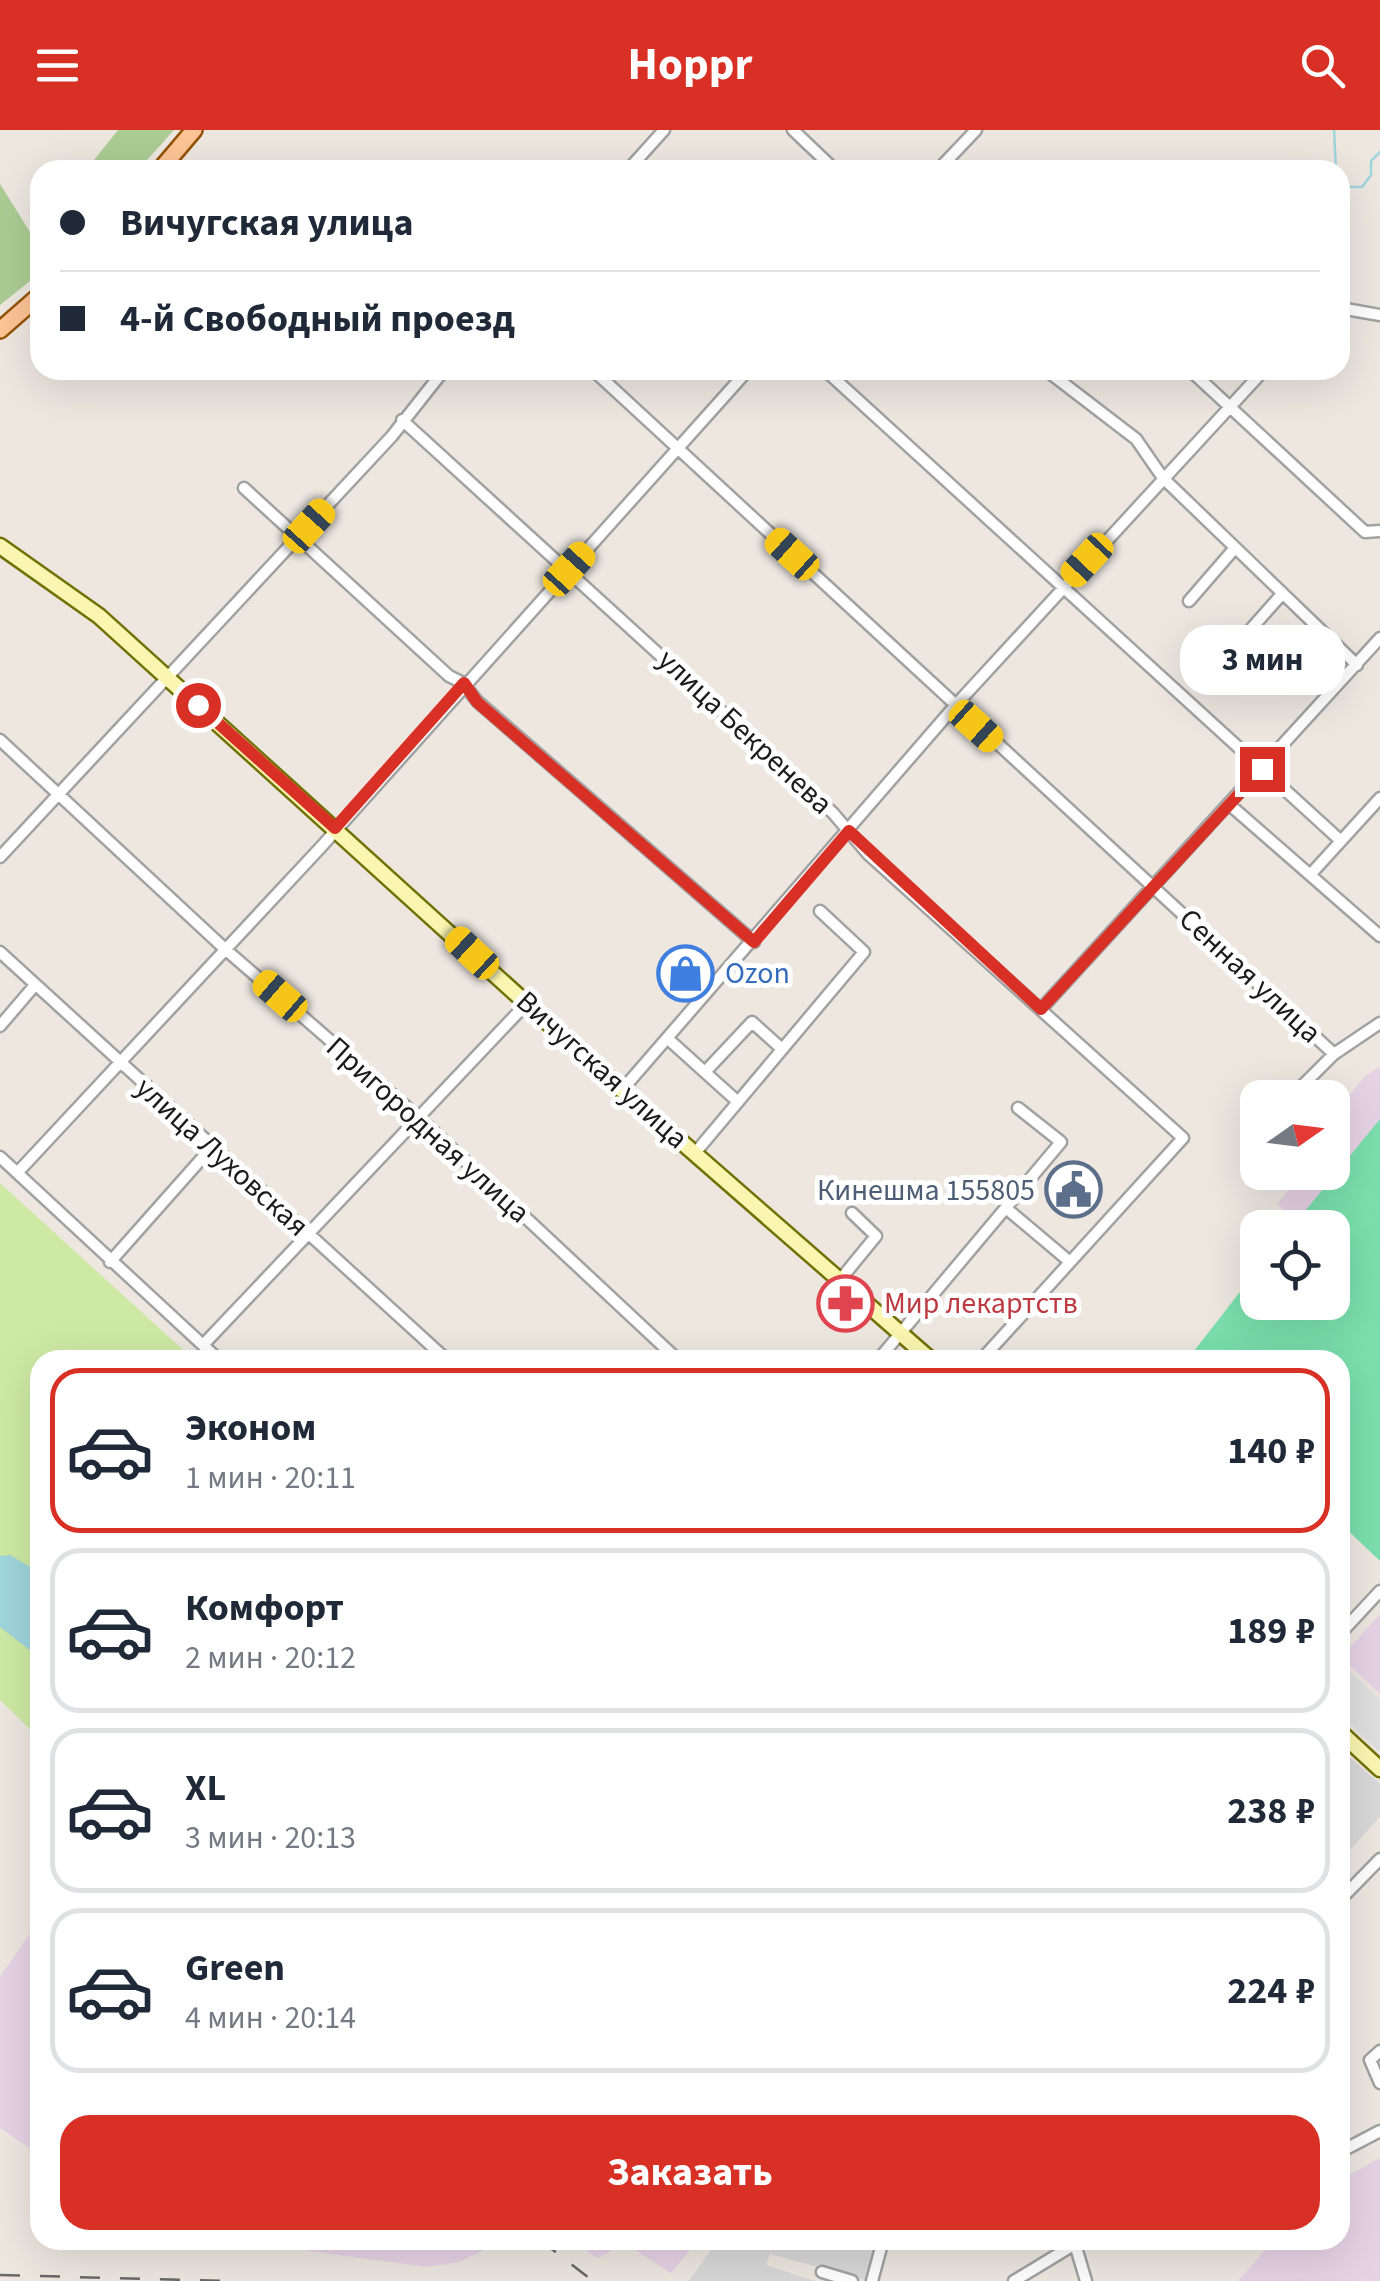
<!DOCTYPE html>
<html lang="ru">
<head>
<meta charset="utf-8">
<style>
  :root { --surface:#fff; --page:#f2f2f3; --text:#1f2937; --muted:#747a83; --line:#e0e1e3; --accent:#d93025 }
  body { margin:0; font-family:"Source Sans 3",sans-serif; background:var(--page); color:var(--text); height:100vh; display:flex; flex-direction:column; font-size:38px; white-space:nowrap }
  * { box-sizing:border-box; margin:0 }
  p { font-size:32px; color:var(--muted) }
  .icon { flex:none; width:55px; height:55px; fill:none; stroke:currentColor; stroke-width:2; stroke-linecap:round; stroke-linejoin:round }
  .map { position:relative; flex:1; overflow:hidden }
  .sheet { position:absolute; left:30px; top:1220px; width:1320px; height:900px; display:flex; flex-direction:column; background:var(--surface); border-radius:30px; box-shadow:0 10px 40px #0002 }
  .sheet>* { flex:none }
  .guide { position:absolute; left:30px; top:30px; width:1320px; height:220px; border-radius:30px; box-shadow:0 10px 40px #0002; display:grid; align-content:center; height:220px; padding:0 30px; background:var(--surface) }
  .needle { width:65px; rotate:76deg }
  .controls { position:absolute; left:1240px; top:950px; display:grid; gap:20px }
  .controls a { display:grid; place-items:center; width:110px; height:110px; border-radius:20px; background:var(--surface); box-shadow:0 10px 40px #0002; font-size:50px }
  .end { position:absolute; width:45px; height:45px; margin:-22px; border:12px solid #d93025; background:#fff; box-shadow:0 0 0 5px #fff }
  .from { border-radius:50% }
  .bubble { position:absolute; height:70px; border-radius:30px; background:var(--surface); box-shadow:0 10px 40px #0002; font-size:32px; font-weight:700; line-height:70px; text-align:center }
  .car { position:absolute; width:30px; height:60px; margin:-30px -15px; border-radius:12px; box-shadow:0 0 8px 2px #0007; background:linear-gradient(#f5c518 24%,#345 0 40%,#f5c518 0 76%,#345 0 86%,#f5c518 0) }
  .guide b { display:flex; align-items:center; gap:35px; height:95px; font-size:38px }
  .guide b+b { border-top:2px solid var(--line) }
  .guide i { width:25px; height:25px; background:var(--text) }
  ul { padding:18px 0 0; list-style:none }
  li { display:flex; align-items:center; gap:30px; height:165px; margin:0 20px 15px; padding:0 10px; border:5px solid var(--line); border-radius:30px }
  li div { flex:1 }
  li b { display:block; font-size:38px }
  li em { font-style:normal; font-weight:700 }
  li.active { border-color:var(--accent) }
  li>.icon { width:90px; height:90px; stroke-width:1.5 }
  .cta { display:flex; gap:20px; margin-top:auto; padding:20px 30px }
  .cta a { flex:1; height:115px; border-radius:30px; background:var(--accent); color:#fff; font-size:40px; font-weight:700; line-height:115px; text-align:center }
  header { display:flex; justify-content:space-between; align-items:center; height:130px; padding:0 30px; background:var(--accent); color:#fff; font-size:45px; font-weight:700 }
  .map>svg:first-child { display:block }
  .residential { fill:#d9d8d8 }
  .industrial { fill:#e6d2e5 }
  .grass { fill:#cee9a4 }
  .forest { fill:#abcd94 }
  .pitch { fill:#7bdfad }
  .parking { fill:#dfdfdf }
  .water { fill:#9fd5dc }
  .lines { fill:none; stroke-linecap:round; stroke-linejoin:round }
  .stream { stroke:#9fd5dc; stroke-width:2.5 }
  .minor-casing { stroke:#a2a2a2; stroke-width:15 }
  .secondary-casing { stroke:#717103; stroke-width:19 }
  .primary-casing { stroke:#925100; stroke-width:20 }
  .minor { stroke:#fff; stroke-width:10 }
  .secondary { stroke:#faf6b1; stroke-width:14 }
  .primary { stroke:#fdc495; stroke-width:15 }
  .rail { stroke:#696969; stroke-width:2.5; stroke-dasharray:20 20; stroke-linecap:butt }
  .route { stroke:#d93025; stroke-width:12 }
  .labels { text-anchor:middle; dominant-baseline:central; stroke-width:10; stroke-linejoin:round; paint-order:stroke }
  .street-label { font-size:30px; fill:#1b1b1b; stroke:#fff }
  .shop-label { font-size:30px; fill:#366cbe; stroke:#fff; text-anchor:start }
  .service-label { font-size:30px; fill:#4e5e75; stroke:#fff; text-anchor:end }
  .health-label { font-size:30px; fill:#be3a42; stroke:#fff; text-anchor:start }
</style>
</head>
<body>
<header><svg class="icon" aria-label="menu" viewBox="0 0 24 24"><path d="M4 6h16M4 12h16M4 18h16"/></svg>Hoppr<svg class="icon" aria-label="search" viewBox="0 0 24 24"><circle cx="10" cy="10" r="6"/><path d="M15 15l6 6"/></svg></header>
<div class="map">
<svg width="1380" height="2151" viewBox="0 0 1380 2151">
  <rect width="100%" height="100%" fill="#ede7e0"/>
  <path class="residential" d="M 1340,1619 L 1380,1654 L 1380,1687 L 1343,1728 Z
    M 718,2110 L 880,2110 L 869,2151 L 770,2124 L 766,2135 L 815,2151 L 689,2151 Z"/>
  <path class="industrial" d="M 1380,937 L 1380,989 L 1298,1091 L 1277,1074 L 1303,1043 L 1332,1042 L 1333,985 L 1365,946 Z
    M 1380,1484 L 1380,1564 L 1341,1527 Z
    M 40,1789 L 40,2025 L 0,1998 L 0,1847 Z
    M 1380,2028 L 1380,2151 L 1238,2151 L 1274,2110 L 1340,2110 L 1340,2050 Z
    M 228,2110 L 488,2110 L 491,2117 L 459,2132 L 427,2137 Z
    M 570,2110 L 698,2110 L 671,2143 L 635,2120 L 620,2116 L 598,2128 Z"/>
  <path class="grass" d="M 0,1053 L 194,1230 L 40,1230 L 40,1609 L 0,1570 Z"/>
  <path class="forest" d="M 118,0 L 174,0 L 138,40 L 86,40 Z
    M 0,54 L 40,118 L 40,143 L 0,175 Z"/>
  <path class="pitch" d="M 1380,989 L 1380,1431 L 1340,1393 L 1340,1230 L 1187,1230 L 1257,1140 L 1258,1172 L 1332,1172 L 1332,1098 L 1292,1097 Z"/>
  <path class="parking" d="M 1340,1532 L 1380,1569 L 1380,1622 L 1340,1584 Z"/>
  <path class="water" d="M 10,1425 L 40,1443 L 40,1528 L 0,1497 L 0,1426 Z"/>
  <g class="lines">
    <path class="stream" d="M 1334,0 L 1336,40
      M 1340,51 L 1347,57 L 1362,57 L 1371,45 L 1371,31 L 1380,22"/>
    <defs>
      <path id="minor" d="M 793,0 L 835,40
        M 628,40 L 664,0
        M 938,40 L 976,0
        M 1340,178 L 1380,185
        M 593,240 L 1334,924
        M 825,240 L 1341,711
        M 1046,240 L 1136,309 L 1163,348 L 1357,535
        M 1190,240 L 1365,402 L 1380,401
        M 402,290 L 833,683 L 868,724 L 1183,1008 L 981,1230
        M 244,358 L 449,546 L 463,553 L 477,571 L 754,812
        M 1189,471 L 1234,419
        M 1236,516 L 1282,464
        M 0,610 L 225,819 L 418,987 L 678,1230
        M 1230,675 L 1380,806
        M 0,727 L 392,306 L 444,240
        M 1310,745 L 1380,668
        M 0,822 L 447,1230
        M 1041,879 L 1380,508
        M 0,896 L 35,855
        M 667,908 L 738,972
        M 705,942 L 752,892 L 782,919
        M 622,960 L 954,577 L 1264,240
        M 1290,968 L 1334,924 L 1380,893
        M 695,1023 L 864,822 L 820,781
        M 0,1027 L 219,1230
        M 18,1042 L 321,717 L 748,240
        M 1007,1079 L 1070,1132
        M 110,1132 L 212,1017
        M 840,1150 L 876,1106 L 852,1083
        M 203,1215 L 527,873
        M 878,1230 L 1061,1012 L 1018,978
        M 1340,1504 L 1380,1461
        M 1340,1770 L 1380,1729
        M 1380,1921 L 1370,1930 L 1380,1953
        M 1340,2022 L 1380,2001
        M 1084,2110 L 1075,2114 L 1086,2151
        M 822,2142 L 852,2151
        M 872,2151 L 883,2110
        M 1014,2151 L 1075,2114"/>
      <path id="secondary" d="M 0,416 L 99,486 L 622,960 L 931,1230
        M 1340,1602 L 1380,1639"/>
      <path id="primary" d="M 160,40 L 194,0
        M 0,200 L 40,165"/>
    </defs>
    <use href="#minor" class="minor-casing"/>
    <use href="#secondary" class="secondary-casing"/>
    <use href="#primary" class="primary-casing"/>
    <use href="#minor" class="minor"/>
    <use href="#secondary" class="secondary"/>
    <use href="#primary" class="primary"/>
    <path class="rail" d="M 540,2110 L 593,2151
      M 0,2145 L 225,2151"/>
  </g>
  <g class="lines">
    <path class="route" d="M 198,575 L 335,698 L 464,553 L 477,572 L 754,812 L 849,701 L 1041,879 L 1262,639"/>
  </g>
  <defs>
    <symbol id="shop-ring" viewBox="-11 -11 22 22"><circle r="9.5" fill="#fff" stroke="#3f7fe0" stroke-width="1.5"/><path d="M-5-2.5h2.3a2.7 3.5 0 0 1 5.4 0H5L5.5 6h-11ZM-1.5-2.5h3a1.5 2.3 0 0 0-3 0Z" fill="#3f7fe0"/></symbol>
    <symbol id="civic-ring" viewBox="-11 -11 22 22"><circle r="9.5" fill="#fff" stroke="#5c6f8a" stroke-width="1.5"/><path d="M-.6-6.5H3V-4.5H.6V-3L4-1V1h2V6H-6V1h2V-1L-.6-3ZM-1.2 2.5V6h2.4V2.5Z" fill="#5c6f8a"/></symbol>
    <symbol id="pharmacy-ring" viewBox="-11 -11 22 22"><circle r="9.5" fill="#fff" stroke="#e0444e" stroke-width="1.5"/><path d="M-2-6h4v4h4v4h-4v4h-4v-4h-4v-4h4Z" fill="#e0444e"/></symbol>
  </defs>
  <g fill-rule="evenodd">
    <use href="#shop-ring" x="654" y="812" width="63" height="63"/>
    <use href="#civic-ring" x="1042" y="1028" width="63" height="63"/>
    <use href="#pharmacy-ring" x="814" y="1142" width="63" height="63"/>
  </g>
  <g class="labels">
    <g class="street-label">
      <text transform="translate(745 602) rotate(43)">улица Бекренева</text>
      <text transform="translate(1250 846) rotate(43)">Сенная улица</text>
      <text transform="translate(602 940) rotate(42)">Вичугская улица</text>
      <text transform="translate(428 1000) rotate(42)">Пригородная улица</text>
      <text transform="translate(222 1027) rotate(42)">улица Луховская</text>
    </g>
    <g class="shop-label">
      <text x="725" y="843">Ozon</text>
    </g>
    <g class="service-label">
      <text x="1035" y="1060">Кинешма 155805</text>
    </g>
    <g class="health-label">
      <text x="884" y="1173">Мир лекартств</text>
    </g>
  </g>
</svg>
<div class="controls">
<a><svg class="needle" viewBox="-14 -14 28 28"><path d="M0-13l5 13h-10z" fill="#e53935"/><path d="M0 13l5-13h-10z" fill="#747a83"/></svg></a>
<a><svg class="icon" aria-label="locate" viewBox="0 0 24 24"><circle cx="12" cy="12" r="6"/><path d="M12 2v4M12 18v4M2 12h4M18 12h4"/></svg></a>
</div>
<i class="end from" style="left:198px;top:575px"></i>
<i class="end" style="left:1262px;top:639px"></i>
<div class="bubble" style="left:1180px;top:495px;width:165px">3 мин</div>
<i class="car" style="left:309px;top:396px;rotate:42deg"></i>
<i class="car" style="left:792px;top:424px;rotate:312deg"></i>
<i class="car" style="left:1087px;top:430px;rotate:223deg"></i>
<i class="car" style="left:569px;top:439px;rotate:42deg"></i>
<i class="car" style="left:976px;top:596px;rotate:132deg"></i>
<i class="car" style="left:472px;top:823px;rotate:313deg"></i>
<i class="car" style="left:280px;top:866px;rotate:311deg"></i>
<div class="guide">
<b><i class="from"></i>Вичугская улица</b>
<b><i></i>4-й Свободный проезд</b>
</div>
<section class="sheet">
<ul>
<li class="active"><svg class="icon" aria-label="car" viewBox="0 0 24 24"><path d="M5 17H2v-5l4-1 3-4h7l3 4 3 1v5h-3M9 17h6M6 11h13"/><circle cx="7" cy="17" r="2"/><circle cx="17" cy="17" r="2"/></svg><div><b>Эконом</b><p>1 мин · 20:11</p></div><em>140 ₽</em></li>
<li><svg class="icon" aria-label="car" viewBox="0 0 24 24"><path d="M5 17H2v-5l4-1 3-4h7l3 4 3 1v5h-3M9 17h6M6 11h13"/><circle cx="7" cy="17" r="2"/><circle cx="17" cy="17" r="2"/></svg><div><b>Комфорт</b><p>2 мин · 20:12</p></div><em>189 ₽</em></li>
<li><svg class="icon" aria-label="car" viewBox="0 0 24 24"><path d="M5 17H2v-5l4-1 3-4h7l3 4 3 1v5h-3M9 17h6M6 11h13"/><circle cx="7" cy="17" r="2"/><circle cx="17" cy="17" r="2"/></svg><div><b>XL</b><p>3 мин · 20:13</p></div><em>238 ₽</em></li>
<li><svg class="icon" aria-label="car" viewBox="0 0 24 24"><path d="M5 17H2v-5l4-1 3-4h7l3 4 3 1v5h-3M9 17h6M6 11h13"/><circle cx="7" cy="17" r="2"/><circle cx="17" cy="17" r="2"/></svg><div><b>Green</b><p>4 мин · 20:14</p></div><em>224 ₽</em></li>
</ul>
<div class="cta"><a>Заказать</a></div>
</section>
</div>
</body>
</html>
